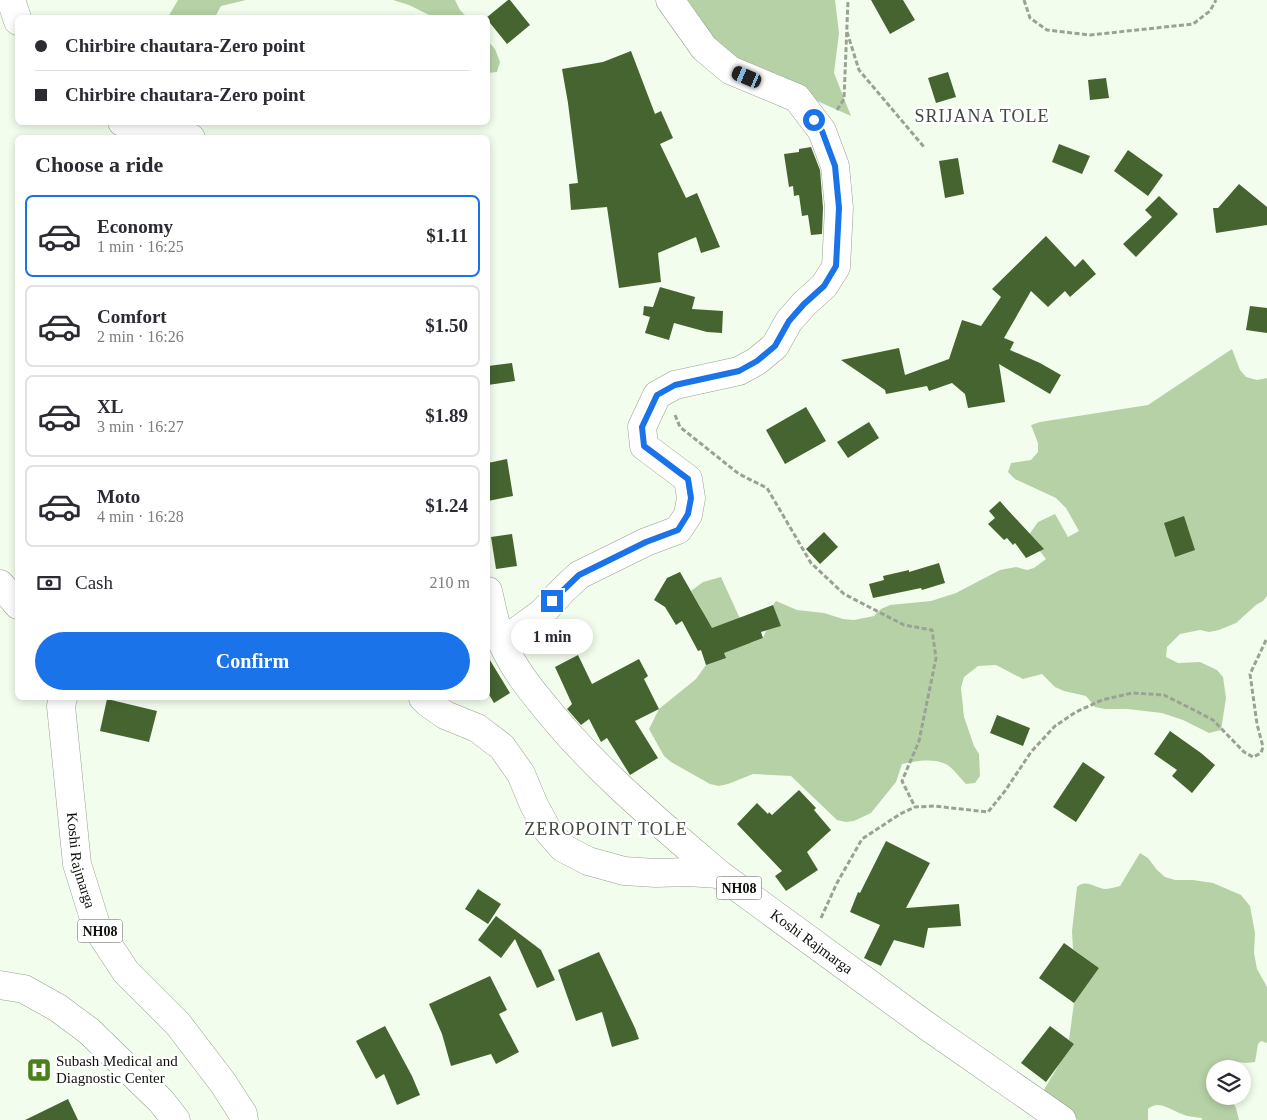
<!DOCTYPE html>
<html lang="en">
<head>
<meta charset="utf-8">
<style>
  :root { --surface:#fff; --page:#f2f2f3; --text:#2b2b33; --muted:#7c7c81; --line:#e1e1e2; --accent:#1a73e8 }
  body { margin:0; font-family:"Times New Roman",serif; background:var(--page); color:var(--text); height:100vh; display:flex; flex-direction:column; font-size:19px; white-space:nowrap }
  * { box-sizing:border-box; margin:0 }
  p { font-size:16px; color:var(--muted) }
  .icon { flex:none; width:28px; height:28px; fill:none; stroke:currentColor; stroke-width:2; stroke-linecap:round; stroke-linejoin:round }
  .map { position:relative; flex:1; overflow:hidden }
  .drawer { position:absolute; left:15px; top:135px; width:475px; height:565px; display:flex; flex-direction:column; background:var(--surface); border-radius:8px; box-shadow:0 2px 8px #0003 }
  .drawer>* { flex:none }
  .hud { position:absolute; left:15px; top:15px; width:475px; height:110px; border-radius:8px; box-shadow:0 2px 8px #0003; display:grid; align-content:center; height:110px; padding:0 20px; background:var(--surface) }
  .buttons { position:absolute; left:1206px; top:1060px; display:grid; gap:10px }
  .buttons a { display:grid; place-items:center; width:45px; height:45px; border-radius:50%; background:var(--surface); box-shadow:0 2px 8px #0003; font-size:25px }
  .end { position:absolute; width:22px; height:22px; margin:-11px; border:6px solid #1a73e8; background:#fff; box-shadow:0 0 0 2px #fff }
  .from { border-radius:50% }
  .bubble { position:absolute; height:35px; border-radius:18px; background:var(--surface); box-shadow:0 2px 8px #0003; font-size:16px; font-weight:600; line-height:35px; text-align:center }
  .car { position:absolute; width:15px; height:30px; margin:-15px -8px; border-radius:6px; box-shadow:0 0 4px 1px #0007; background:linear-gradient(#222 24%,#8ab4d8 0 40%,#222 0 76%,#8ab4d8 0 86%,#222 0) }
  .hud b { display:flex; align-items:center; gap:18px; height:48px; font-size:19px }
  .hud b+b { border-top:1px solid var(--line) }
  .hud i { width:12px; height:12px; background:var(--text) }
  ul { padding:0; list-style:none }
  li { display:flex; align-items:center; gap:15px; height:82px; margin:0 10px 8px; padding:0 10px; border:2px solid var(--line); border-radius:8px }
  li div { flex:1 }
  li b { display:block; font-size:19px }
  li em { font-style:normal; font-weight:600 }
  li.active { border-color:var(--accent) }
  li>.icon { width:45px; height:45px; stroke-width:1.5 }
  h2 { padding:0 20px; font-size:22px; line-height:60px }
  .pay { display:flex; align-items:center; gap:12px; height:55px; padding:0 20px; font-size:19px }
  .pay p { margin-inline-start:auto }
  .action { display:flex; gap:10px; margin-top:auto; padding:10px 20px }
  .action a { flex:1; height:58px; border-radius:30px; background:var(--accent); color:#fff; font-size:20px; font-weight:600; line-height:58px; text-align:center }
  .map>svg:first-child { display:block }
  .green { fill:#b6d1a6 }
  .building { fill:#456430 }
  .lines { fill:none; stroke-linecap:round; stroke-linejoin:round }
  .minor-casing { stroke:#97a092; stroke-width:29 }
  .major-casing { stroke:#97a092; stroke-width:29 }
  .path { stroke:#9aa296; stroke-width:3; stroke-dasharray:5 2.5; stroke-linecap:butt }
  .minor { stroke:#fff; stroke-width:28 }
  .major { stroke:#fff; stroke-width:28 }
  .route { stroke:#1a73e8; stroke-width:6 }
  .labels { text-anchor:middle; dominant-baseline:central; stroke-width:5; stroke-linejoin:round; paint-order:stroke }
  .shield { fill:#fff; stroke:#565955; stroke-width:1 }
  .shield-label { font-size:14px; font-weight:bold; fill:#0e120c }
  .street-label { font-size:15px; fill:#0e120c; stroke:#fff }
  .poi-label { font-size:15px; fill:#0e120c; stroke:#fff; text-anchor:start }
  .quarter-label { font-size:18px; letter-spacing:1px; fill:#424a3d; stroke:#fff }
</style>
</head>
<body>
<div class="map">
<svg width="1267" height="1120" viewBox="0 0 1267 1120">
  <rect width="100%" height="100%" fill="#f3fded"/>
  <path class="green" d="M 178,0 L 246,0 L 221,6 L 215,17 L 168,17 Z
    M 393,0 L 455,0 L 460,10 L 467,17 L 433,17 L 409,5 Z
    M 684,0 L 835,0 L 839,33 L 834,73 L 851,116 L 806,96 L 767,75 L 720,48 Z
    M 488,41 L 495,49 L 500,62 L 497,72 L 488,73 Z
    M 1232,349 L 1240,370 L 1246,377 L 1257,380 L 1267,378 L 1267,596 L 1263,601 L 1256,605 L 1236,623 L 1219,630 L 1209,632 L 1200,630 L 1180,634 L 1167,647 L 1166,657 L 1178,663 L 1200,662 L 1217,670 L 1223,677 L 1226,698 L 1221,730 L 1209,733 L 1183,720 L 1162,713 L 1127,709 L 1105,709 L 1095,707 L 1086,696 L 1064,691 L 1055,687 L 1042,674 L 1023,679 L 996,665 L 978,666 L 964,677 L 961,688 L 964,717 L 974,746 L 979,754 L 980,776 L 975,783 L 966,784 C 960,778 955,771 949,766 C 937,757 915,761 902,764 L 896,782 L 871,813 L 854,821 L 846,822 L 837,820 L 791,776 L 753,774 L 728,784 L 719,786 L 710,784 L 671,762 L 664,756 L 649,729 L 659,709 L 696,679 L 706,665 L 702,610 L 691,591 L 703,582 L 721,577 L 751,643 L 763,638 L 766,631 L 780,626 L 773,605 L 776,601 L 797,610 L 824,613 L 843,619 L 854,620 L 874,616 L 881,609 L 890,605 L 931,601 L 956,593 L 1000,570 L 1016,567 L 1027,570 L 1034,568 L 1046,559 L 1028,536 L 1038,522 L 1055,514 L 1068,537 L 1079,531 L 1066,508 L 1056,498 L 1015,479 L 1008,472 L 1011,463 L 1031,460 L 1038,452 L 1038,443 L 1031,425 L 1040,422 L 1148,405 Z
    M 1140,853 L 1148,858 L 1157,870 L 1165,877 L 1175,880 L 1193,880 L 1213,883 L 1241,895 L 1250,906 L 1255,933 L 1254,953 L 1257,969 L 1267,987 L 1267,1043 L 1261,1041 L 1258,1044 L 1255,1062 L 1245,1063 L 1231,1061 L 1225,1069 L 1215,1069 L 1215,1096 L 1229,1096 L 1236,1108 L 1239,1120 L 1202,1120 L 1202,1118 C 1196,1117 1188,1117 1182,1114 C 1171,1110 1158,1099 1148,1109 L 1148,1120 L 1078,1120 L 1042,1093 L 1060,1063 L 1074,1044 L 1069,1040 L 1074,1003 L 1099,968 L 1073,949 L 1072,931 L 1077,887 C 1086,879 1094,887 1104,889 C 1109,889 1115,887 1120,886 Z"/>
  <path class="building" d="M 508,0 L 510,0 L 530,25 L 507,44 L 486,18 Z
    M 871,0 L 903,0 L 915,20 L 890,34 Z
    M 631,51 L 655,114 L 661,111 L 673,138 L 660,144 L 686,198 L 697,193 L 720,247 L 701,253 L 696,237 L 658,253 L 661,282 L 619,288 L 607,207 L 571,210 L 569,184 L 578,183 L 568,103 L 562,69 L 603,62 Z
    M 948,72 L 956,97 L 936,103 L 928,78 Z
    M 1106,78 L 1109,98 L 1090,100 L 1088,80 Z
    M 1059,144 L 1090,156 L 1082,174 L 1052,162 Z
    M 811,147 L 820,170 L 823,208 L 822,234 L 811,235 L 808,215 L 802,216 L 799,195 L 794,196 L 793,186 L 789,187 L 784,154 L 799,152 L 799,149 Z
    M 1128,150 L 1163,175 L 1148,196 L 1114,171 Z
    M 958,158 L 964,194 L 945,198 L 939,161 Z
    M 1239,184 L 1267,207 L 1267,225 L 1216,233 L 1213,208 L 1218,208 Z
    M 1159,196 L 1178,214 L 1136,257 L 1123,244 L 1152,217 L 1145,210 Z
    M 1046,236 L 1075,267 L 1083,259 L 1096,274 L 1070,297 L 1065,291 L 1048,307 L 1031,291 L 1004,338 L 1014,342 L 1010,350 L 1040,363 L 1061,375 L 1050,394 L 999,364 L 1005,402 L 968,408 L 965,394 L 952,383 L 929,391 L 927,386 L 886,394 L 885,390 L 841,360 L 899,348 L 905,375 L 949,359 L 962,320 L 981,326 L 1001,297 L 992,289 Z
    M 660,287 L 695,297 L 692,309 L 723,311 L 722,333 L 707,332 L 674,323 L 669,340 L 645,333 L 650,317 L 643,315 L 644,306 L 653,307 Z
    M 1250,306 L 1267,308 L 1267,333 L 1246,330 Z
    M 512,363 L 515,381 L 488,385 L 488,366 Z
    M 806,407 L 826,441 L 785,464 L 766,430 Z
    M 869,422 L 879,438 L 848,458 L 837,442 Z
    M 507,459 L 513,496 L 488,501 L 488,463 Z
    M 1000,501 L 1006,508 L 1044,549 L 1026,558 L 1015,543 L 1013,545 L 1007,538 L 1004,540 L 988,524 L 995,518 L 989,511 Z
    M 1184,516 L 1195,550 L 1175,557 L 1164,523 Z
    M 824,532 L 838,547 L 820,564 L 806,549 Z
    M 512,534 L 517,566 L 496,569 L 491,537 Z
    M 939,563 L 945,583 L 922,590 L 921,588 L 873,598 L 869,584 L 884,580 L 883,576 L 909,570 L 909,572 Z
    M 680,572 L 712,628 L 773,605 L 781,626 L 761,632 L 763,638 L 724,653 L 726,658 L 706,665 L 701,650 L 698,651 L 682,621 L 676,625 L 665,607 L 654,600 L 667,578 Z
    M 578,655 L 592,684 L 639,659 L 648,676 L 644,679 L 659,709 L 635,721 L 658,758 L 630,775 L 607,738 L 601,742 L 589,719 L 581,725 L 567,709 L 572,704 L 555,667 Z
    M 488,657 L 510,693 L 494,703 L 488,693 Z
    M 107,699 L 157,711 L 149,742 L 100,731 Z
    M 997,715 L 1030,728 L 1023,746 L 990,733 Z
    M 1170,731 L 1201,753 L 1215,765 L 1192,793 L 1172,776 L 1177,770 L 1154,754 Z
    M 1083,762 L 1105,777 L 1076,822 L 1053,807 Z
    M 799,790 L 816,808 L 814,810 L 831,830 L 807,852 L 818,870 L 786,891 L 775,876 L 782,871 L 737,824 L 757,803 L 768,814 L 769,812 L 772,815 Z
    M 886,841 L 930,863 L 906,908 L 959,904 L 961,926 L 928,928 L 924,948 L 894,940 L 881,966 L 864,958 L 880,925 L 850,912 L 858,892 L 860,893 Z
    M 478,889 L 501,904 L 488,924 L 465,909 Z
    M 496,916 L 541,950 L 555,980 L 537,988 L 515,939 L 501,958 L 478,940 Z
    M 1064,943 L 1099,968 L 1074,1003 L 1039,978 Z
    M 599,952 L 635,1028 L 639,1039 L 612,1047 L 602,1012 L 576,1021 L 558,970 Z
    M 490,976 L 507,1010 L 499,1014 L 519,1052 L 496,1064 L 491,1054 L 451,1066 L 442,1034 L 429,1004 Z
    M 385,1026 L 412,1076 L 420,1095 L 397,1105 L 384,1074 L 376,1079 L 356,1041 Z
    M 1050,1026 L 1074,1044 L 1046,1082 L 1021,1063 Z
    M 68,1099 L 78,1120 L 25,1120 Z"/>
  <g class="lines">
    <defs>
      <path id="minor" d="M 11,0 L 18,21
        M 122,122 L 131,126 L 191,138
        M 0,584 L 18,605
        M 488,591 C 492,607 495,627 502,642 C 511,664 526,684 541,702 C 592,767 656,820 719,874
        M 502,642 L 543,612 L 562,591 L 579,575 L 646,542 L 678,530 L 688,515 L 691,498 L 688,479 L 644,446 L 642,427 L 657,395 L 675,385 L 739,371 L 757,361 L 775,346 L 789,321 L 804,304 L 824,286 L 836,267 L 839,208 L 835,166 L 822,131 L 797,98 L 730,70 L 704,48 L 670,0
        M 0,985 L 24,989 L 58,1008 L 89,1031 L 161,1101 L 176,1120"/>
      <g id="major">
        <path id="s1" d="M 63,698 L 61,706 L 77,864 L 97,928 L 126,972 L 178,1024 L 223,1083 L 243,1114 L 244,1120"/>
        <path id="s2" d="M 423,698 L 428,703 L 445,715 L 477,728 L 502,747 L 521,774 L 534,805 L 548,831 L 563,848 L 588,861 L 624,871 L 656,873 L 688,872 L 719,874 L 927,1026 L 1062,1120"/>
      </g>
    </defs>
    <use href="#minor" class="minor-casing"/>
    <use href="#major" class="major-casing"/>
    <path class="path" d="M 1024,0 L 1030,18 L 1047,30 L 1090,35 L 1193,24 L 1210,11 L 1216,0
      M 847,32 L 859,70 L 924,147
      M 837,110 L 844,99 L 848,0
      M 675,415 L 680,427 L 739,474 L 767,488 L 811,563 L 844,594 L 904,625 L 932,630 L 936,658 L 919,741 L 902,781 L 915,807
      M 821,918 L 837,883 L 862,839 L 900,814 L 915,807 L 934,806 L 988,812 L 1005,791 L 1031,752 L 1055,726 L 1076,712 L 1102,700 L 1132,693 L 1164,695 L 1188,707 L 1213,720 L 1244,752 L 1253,757 L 1261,753 L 1263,747 L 1257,724 L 1250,674 L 1267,638"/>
    <use href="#minor" class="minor"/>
    <use href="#major" class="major"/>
  </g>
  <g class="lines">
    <path class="route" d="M 552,601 L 579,575 L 646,542 L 678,530 L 688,514 L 691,498 L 688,479 L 644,446 L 642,427 L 657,395 L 675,385 L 739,371 L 757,361 L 775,346 L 789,321 L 804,304 L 824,286 L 836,266 L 839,208 L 835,166 L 822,131 L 814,120"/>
  </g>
  <defs>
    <symbol id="hospital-square" viewBox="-11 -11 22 22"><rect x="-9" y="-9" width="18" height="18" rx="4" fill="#4a8018" stroke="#fff"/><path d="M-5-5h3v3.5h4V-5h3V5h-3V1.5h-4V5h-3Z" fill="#fff"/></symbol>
  </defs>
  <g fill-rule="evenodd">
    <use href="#hospital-square" x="25" y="1056" width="28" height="28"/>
  </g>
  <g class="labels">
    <g class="shield">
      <rect x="716.5" y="876.5" width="45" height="23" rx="4"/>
      <rect x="77.5" y="919.5" width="45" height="23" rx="4"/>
    </g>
    <g class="shield-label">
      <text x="739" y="888">NH08</text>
      <text x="100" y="931">NH08</text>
    </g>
    <g class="street-label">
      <text stroke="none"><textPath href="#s1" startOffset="164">Koshi Rajmarga</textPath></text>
      <text stroke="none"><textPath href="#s2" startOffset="488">Koshi Rajmarga</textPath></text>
    </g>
    <g class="poi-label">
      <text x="56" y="1061">Subash Medical and<tspan x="56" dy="17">Diagnostic Center</tspan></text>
    </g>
    <g class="quarter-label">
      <text x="982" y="116">SRIJANA TOLE</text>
      <text x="606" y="829">ZEROPOINT TOLE</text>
    </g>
  </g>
</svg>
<div class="buttons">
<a><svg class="icon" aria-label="layers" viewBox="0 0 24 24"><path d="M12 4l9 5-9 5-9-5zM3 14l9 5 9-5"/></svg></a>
</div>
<i class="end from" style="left:814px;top:120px"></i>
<i class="end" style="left:552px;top:601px"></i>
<div class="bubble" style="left:511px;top:619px;width:82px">1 min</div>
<i class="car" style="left:747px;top:77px;rotate:293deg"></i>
<div class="hud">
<b><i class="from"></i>Chirbire chautara-Zero point</b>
<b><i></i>Chirbire chautara-Zero point</b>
</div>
<section class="drawer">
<h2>Choose a ride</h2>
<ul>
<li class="active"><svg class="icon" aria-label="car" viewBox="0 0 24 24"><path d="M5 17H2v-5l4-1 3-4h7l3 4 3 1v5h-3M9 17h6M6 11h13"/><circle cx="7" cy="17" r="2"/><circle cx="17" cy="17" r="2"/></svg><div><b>Economy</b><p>1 min · 16:25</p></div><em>$1.11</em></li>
<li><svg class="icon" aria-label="car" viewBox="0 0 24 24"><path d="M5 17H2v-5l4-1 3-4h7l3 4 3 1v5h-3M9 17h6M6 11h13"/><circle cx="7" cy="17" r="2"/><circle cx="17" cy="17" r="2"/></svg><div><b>Comfort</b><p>2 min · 16:26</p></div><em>$1.50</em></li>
<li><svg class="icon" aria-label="car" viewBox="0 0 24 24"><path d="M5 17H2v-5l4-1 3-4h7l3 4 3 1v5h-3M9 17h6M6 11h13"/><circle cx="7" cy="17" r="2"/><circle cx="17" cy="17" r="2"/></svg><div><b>XL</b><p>3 min · 16:27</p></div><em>$1.89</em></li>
<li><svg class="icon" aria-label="car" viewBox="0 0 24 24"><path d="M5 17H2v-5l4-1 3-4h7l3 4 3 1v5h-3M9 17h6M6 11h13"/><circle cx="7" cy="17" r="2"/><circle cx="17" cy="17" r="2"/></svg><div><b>Moto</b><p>4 min · 16:28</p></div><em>$1.24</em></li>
</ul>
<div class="pay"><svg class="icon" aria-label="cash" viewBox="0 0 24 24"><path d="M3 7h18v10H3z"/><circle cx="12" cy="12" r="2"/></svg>Cash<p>210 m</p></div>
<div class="action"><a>Confirm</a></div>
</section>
</div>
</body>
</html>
